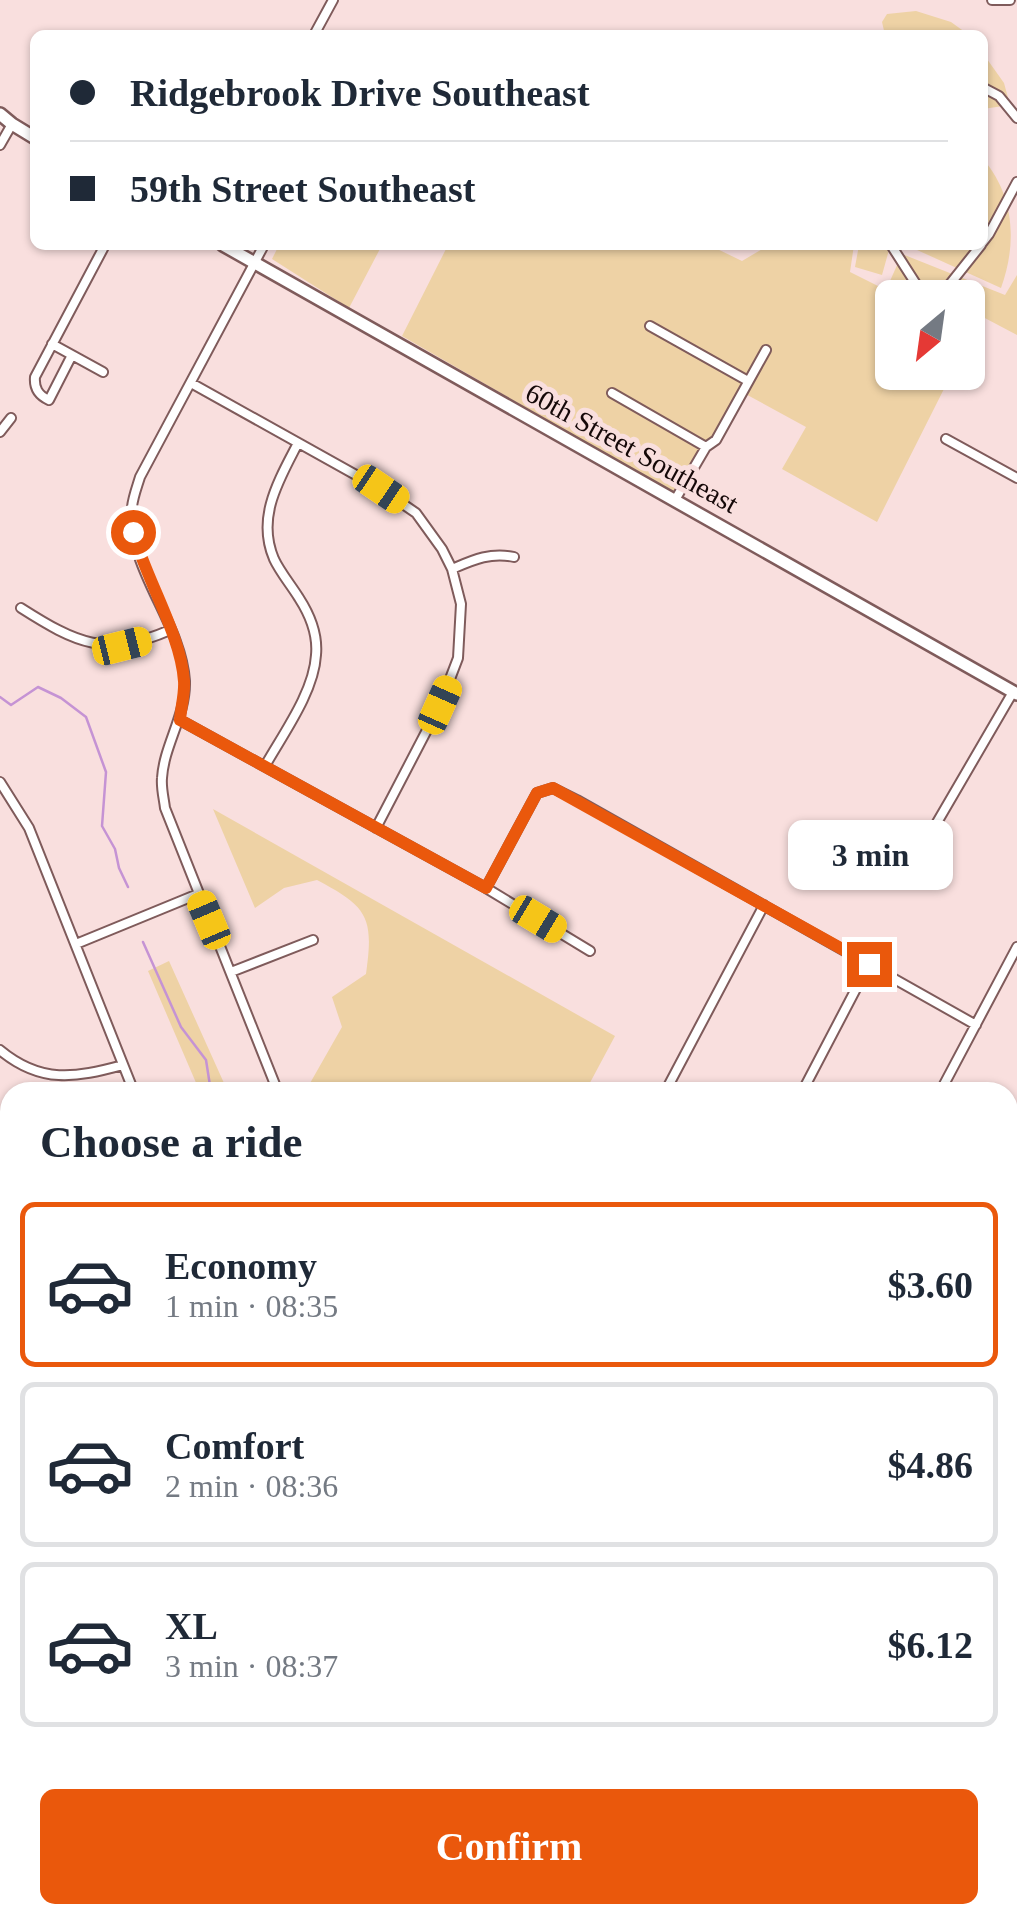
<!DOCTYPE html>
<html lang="en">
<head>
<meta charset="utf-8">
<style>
  :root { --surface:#fff; --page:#f6f6f7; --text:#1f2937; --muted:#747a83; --line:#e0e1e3; --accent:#ea580c }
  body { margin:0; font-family:"Times New Roman",serif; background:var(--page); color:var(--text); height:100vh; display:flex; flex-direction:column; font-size:38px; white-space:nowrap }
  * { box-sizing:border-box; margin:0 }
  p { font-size:32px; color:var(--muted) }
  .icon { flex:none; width:55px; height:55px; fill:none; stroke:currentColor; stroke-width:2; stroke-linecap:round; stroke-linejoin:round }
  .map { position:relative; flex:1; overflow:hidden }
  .details { position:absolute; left:0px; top:1082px; width:1018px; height:842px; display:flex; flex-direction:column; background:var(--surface); border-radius:30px 30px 0 0; box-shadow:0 2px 8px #0004 }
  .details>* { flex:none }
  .hud { position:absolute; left:30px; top:30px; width:958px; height:220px; border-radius:15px; box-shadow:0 2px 8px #0004; display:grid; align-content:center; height:220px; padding:0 40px; background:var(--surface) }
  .needle { width:65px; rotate:209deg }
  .fabs { position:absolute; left:875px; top:280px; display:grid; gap:20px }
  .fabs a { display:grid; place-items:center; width:110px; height:110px; border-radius:15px; background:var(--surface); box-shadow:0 2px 8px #0004; font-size:50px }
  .end { position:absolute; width:45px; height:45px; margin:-22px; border:12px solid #ea580c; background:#fff; box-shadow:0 0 0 5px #fff }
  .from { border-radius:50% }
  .bubble { position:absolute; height:70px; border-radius:15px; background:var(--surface); box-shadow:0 2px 8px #0004; font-size:32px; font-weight:600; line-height:70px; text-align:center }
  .car { position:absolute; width:30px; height:60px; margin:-30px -15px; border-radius:12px; box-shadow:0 0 8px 2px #0007; background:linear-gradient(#f5c518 24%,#345 0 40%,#f5c518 0 76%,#345 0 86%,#f5c518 0) }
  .hud b { display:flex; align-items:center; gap:35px; height:95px; font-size:38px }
  .hud b+b { border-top:2px solid var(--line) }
  .hud i { width:25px; height:25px; background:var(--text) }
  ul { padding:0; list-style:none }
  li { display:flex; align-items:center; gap:30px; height:165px; margin:0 20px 15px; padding:0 20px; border:5px solid var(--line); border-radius:15px }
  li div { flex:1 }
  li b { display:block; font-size:38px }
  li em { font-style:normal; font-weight:600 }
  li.selected { border-color:var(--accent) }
  li>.icon { width:90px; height:90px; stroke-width:1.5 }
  h2 { padding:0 40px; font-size:45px; line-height:120px }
  .action { display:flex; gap:20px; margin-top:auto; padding:20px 40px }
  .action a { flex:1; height:115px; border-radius:15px; background:var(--accent); color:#fff; font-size:40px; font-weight:600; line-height:115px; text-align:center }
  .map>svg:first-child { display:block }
  .green { fill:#eed2a5 }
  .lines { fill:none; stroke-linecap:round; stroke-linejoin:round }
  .stream { stroke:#c593d4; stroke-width:2.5 }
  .street-casing { stroke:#7f5b5b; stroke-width:12 }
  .secondary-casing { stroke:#7f5b5b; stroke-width:16 }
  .street { stroke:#fff; stroke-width:8 }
  .secondary { stroke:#fff; stroke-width:11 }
  .route { stroke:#ea580c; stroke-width:12 }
  .labels { text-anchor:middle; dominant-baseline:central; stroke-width:10; stroke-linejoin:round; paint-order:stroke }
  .street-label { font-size:28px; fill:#150808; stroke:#f9dfde }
</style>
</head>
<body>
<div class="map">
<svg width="1017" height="1923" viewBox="0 0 1017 1923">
  <rect width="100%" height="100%" fill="#f9dfde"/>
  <path class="green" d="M 916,11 L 951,22 L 969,35 L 885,35 L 882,22 L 887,14 Z
    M 982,52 L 1004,83 L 1010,105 L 983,109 Z
    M 983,159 C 1015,196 1017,244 1001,288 L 906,245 L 982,245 Z
    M 279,245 L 382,245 L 349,308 L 272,259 Z
    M 440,245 L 709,245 L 742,261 L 769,245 L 854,245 L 850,272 L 886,290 L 902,254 L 1005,295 L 1017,275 L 1017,335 L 981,316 L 968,342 L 968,298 L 892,298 L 892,372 L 952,373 L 877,522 L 782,469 L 806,427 L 740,391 L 681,497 L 402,336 L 446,249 Z
    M 859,245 L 880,245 L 889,250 L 882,275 L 855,267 Z
    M 213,809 L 615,1036 L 585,1092 L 305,1092 L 342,1027 L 332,997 L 366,974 C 374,917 368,907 317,880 L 284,888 L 255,908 Z
    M 169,961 L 228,1092 L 200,1092 L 148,971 Z
    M 0,1857 L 10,1862 L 10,1915 L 98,1915 L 112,1923 L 0,1923 Z"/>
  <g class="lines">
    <path class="stream" d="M 0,697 L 11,705 L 38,687 L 61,698 L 86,717 L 106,772 L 102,826 L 115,849 L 119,868 L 128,887
      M 143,942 L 181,1027 L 206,1060 L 211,1092
      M 0,1256 L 10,1262
      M 1008,1679 L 1017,1689"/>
    <defs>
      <path id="street" d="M 992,0 L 1010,0
        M 314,35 L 333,0
        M 982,87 L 999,96 L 1017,118
        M 0,145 L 12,124
        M 982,243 L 989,234 L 1017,182
        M 264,245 L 140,477 C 137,487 133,497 132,507 C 127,570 181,620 185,681 C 186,716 164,745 162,778 C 161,788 164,799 165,808 L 278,1092
        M 891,245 L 925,298
        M 931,298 L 950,284 L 981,245
        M 650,326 L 748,381
        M 52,344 L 103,372
        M 72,355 L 49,400 C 38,395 34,388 35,377 L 105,245
        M 191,383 L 381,489 L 416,513 L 442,549 L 452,569 L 461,604 L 458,658 L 440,705 L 376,828
        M 612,393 L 706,447
        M 0,432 L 11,418
        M 946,439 L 1017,478
        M 675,500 L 706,447 L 716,440 L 766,350
        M 452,569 C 473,560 490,552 514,557
        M 21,608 C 76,643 106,658 170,630
        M 180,720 L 486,888 L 590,951
        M 265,766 C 283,734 314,692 316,655 C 318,634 310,615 299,598 C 291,585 280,572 274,559 C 256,517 279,480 298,443
        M 0,782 L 29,828 L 134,1092
        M 907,874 L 1013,692
        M 486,888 L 537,793 L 553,788 L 577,800 L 976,1025
        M 76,944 L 198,894
        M 231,972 L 313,940
        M 0,1050 C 41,1084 75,1078 123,1065
        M 665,1092 L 764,905
        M 802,1092 L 869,964
        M 940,1092 L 1017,947
        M 0,1181 L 10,1186
        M 0,1336 L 10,1342
        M 1008,1472 L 1017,1477
        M 0,1484 L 10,1490
        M 0,1539 L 10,1521
        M 1008,1615 L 1017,1620
        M 1008,1783 L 1017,1788
        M 541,1915 L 567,1923
        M 248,1923 L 249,1915
        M 407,1923 L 412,1915
        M 702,1923 L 706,1915"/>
      <path id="secondary" d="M 0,114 L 12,124 L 35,138
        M 223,245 L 1017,694
        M 1008,1905 L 1017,1886
        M 998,1923 L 1002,1915"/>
    </defs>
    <use href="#street" class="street-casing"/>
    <use href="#secondary" class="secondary-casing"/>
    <use href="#street" class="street"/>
    <use href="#secondary" class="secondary"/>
  </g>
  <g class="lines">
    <path class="route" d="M 133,532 C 146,579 181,635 184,681 C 185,693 181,707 180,720 L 486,888 L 537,793 L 553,788 L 869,964"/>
  </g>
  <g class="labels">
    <g class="street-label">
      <text transform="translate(632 448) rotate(29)">60th Street Southeast</text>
    </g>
  </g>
</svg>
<div class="fabs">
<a><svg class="needle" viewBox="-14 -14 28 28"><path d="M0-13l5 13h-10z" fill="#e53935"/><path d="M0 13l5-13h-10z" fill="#747a83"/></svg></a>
</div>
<i class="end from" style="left:133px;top:532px"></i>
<i class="end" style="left:869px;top:964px"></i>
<div class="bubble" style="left:788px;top:820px;width:165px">3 min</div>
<i class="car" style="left:381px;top:489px;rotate:124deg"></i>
<i class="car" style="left:122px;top:646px;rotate:76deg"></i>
<i class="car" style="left:440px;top:705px;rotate:24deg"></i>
<i class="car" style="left:538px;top:919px;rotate:121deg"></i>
<i class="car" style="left:209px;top:920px;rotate:337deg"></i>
<div class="hud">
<b><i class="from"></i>Ridgebrook Drive Southeast</b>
<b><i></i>59th Street Southeast</b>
</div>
<section class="details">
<h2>Choose a ride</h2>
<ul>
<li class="selected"><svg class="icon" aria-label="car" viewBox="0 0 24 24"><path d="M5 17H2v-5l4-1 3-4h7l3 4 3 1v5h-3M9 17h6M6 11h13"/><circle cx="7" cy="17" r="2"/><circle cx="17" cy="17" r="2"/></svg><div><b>Economy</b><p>1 min · 08:35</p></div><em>$3.60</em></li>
<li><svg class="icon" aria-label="car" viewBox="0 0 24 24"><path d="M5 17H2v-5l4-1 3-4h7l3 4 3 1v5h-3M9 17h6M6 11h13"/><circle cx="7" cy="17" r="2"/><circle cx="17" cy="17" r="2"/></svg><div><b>Comfort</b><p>2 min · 08:36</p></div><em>$4.86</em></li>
<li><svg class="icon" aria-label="car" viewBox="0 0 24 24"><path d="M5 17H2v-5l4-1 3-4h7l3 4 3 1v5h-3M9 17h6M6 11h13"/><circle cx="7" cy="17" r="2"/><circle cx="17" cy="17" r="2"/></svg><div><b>XL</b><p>3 min · 08:37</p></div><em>$6.12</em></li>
</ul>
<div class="action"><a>Confirm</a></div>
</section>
</div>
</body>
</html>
